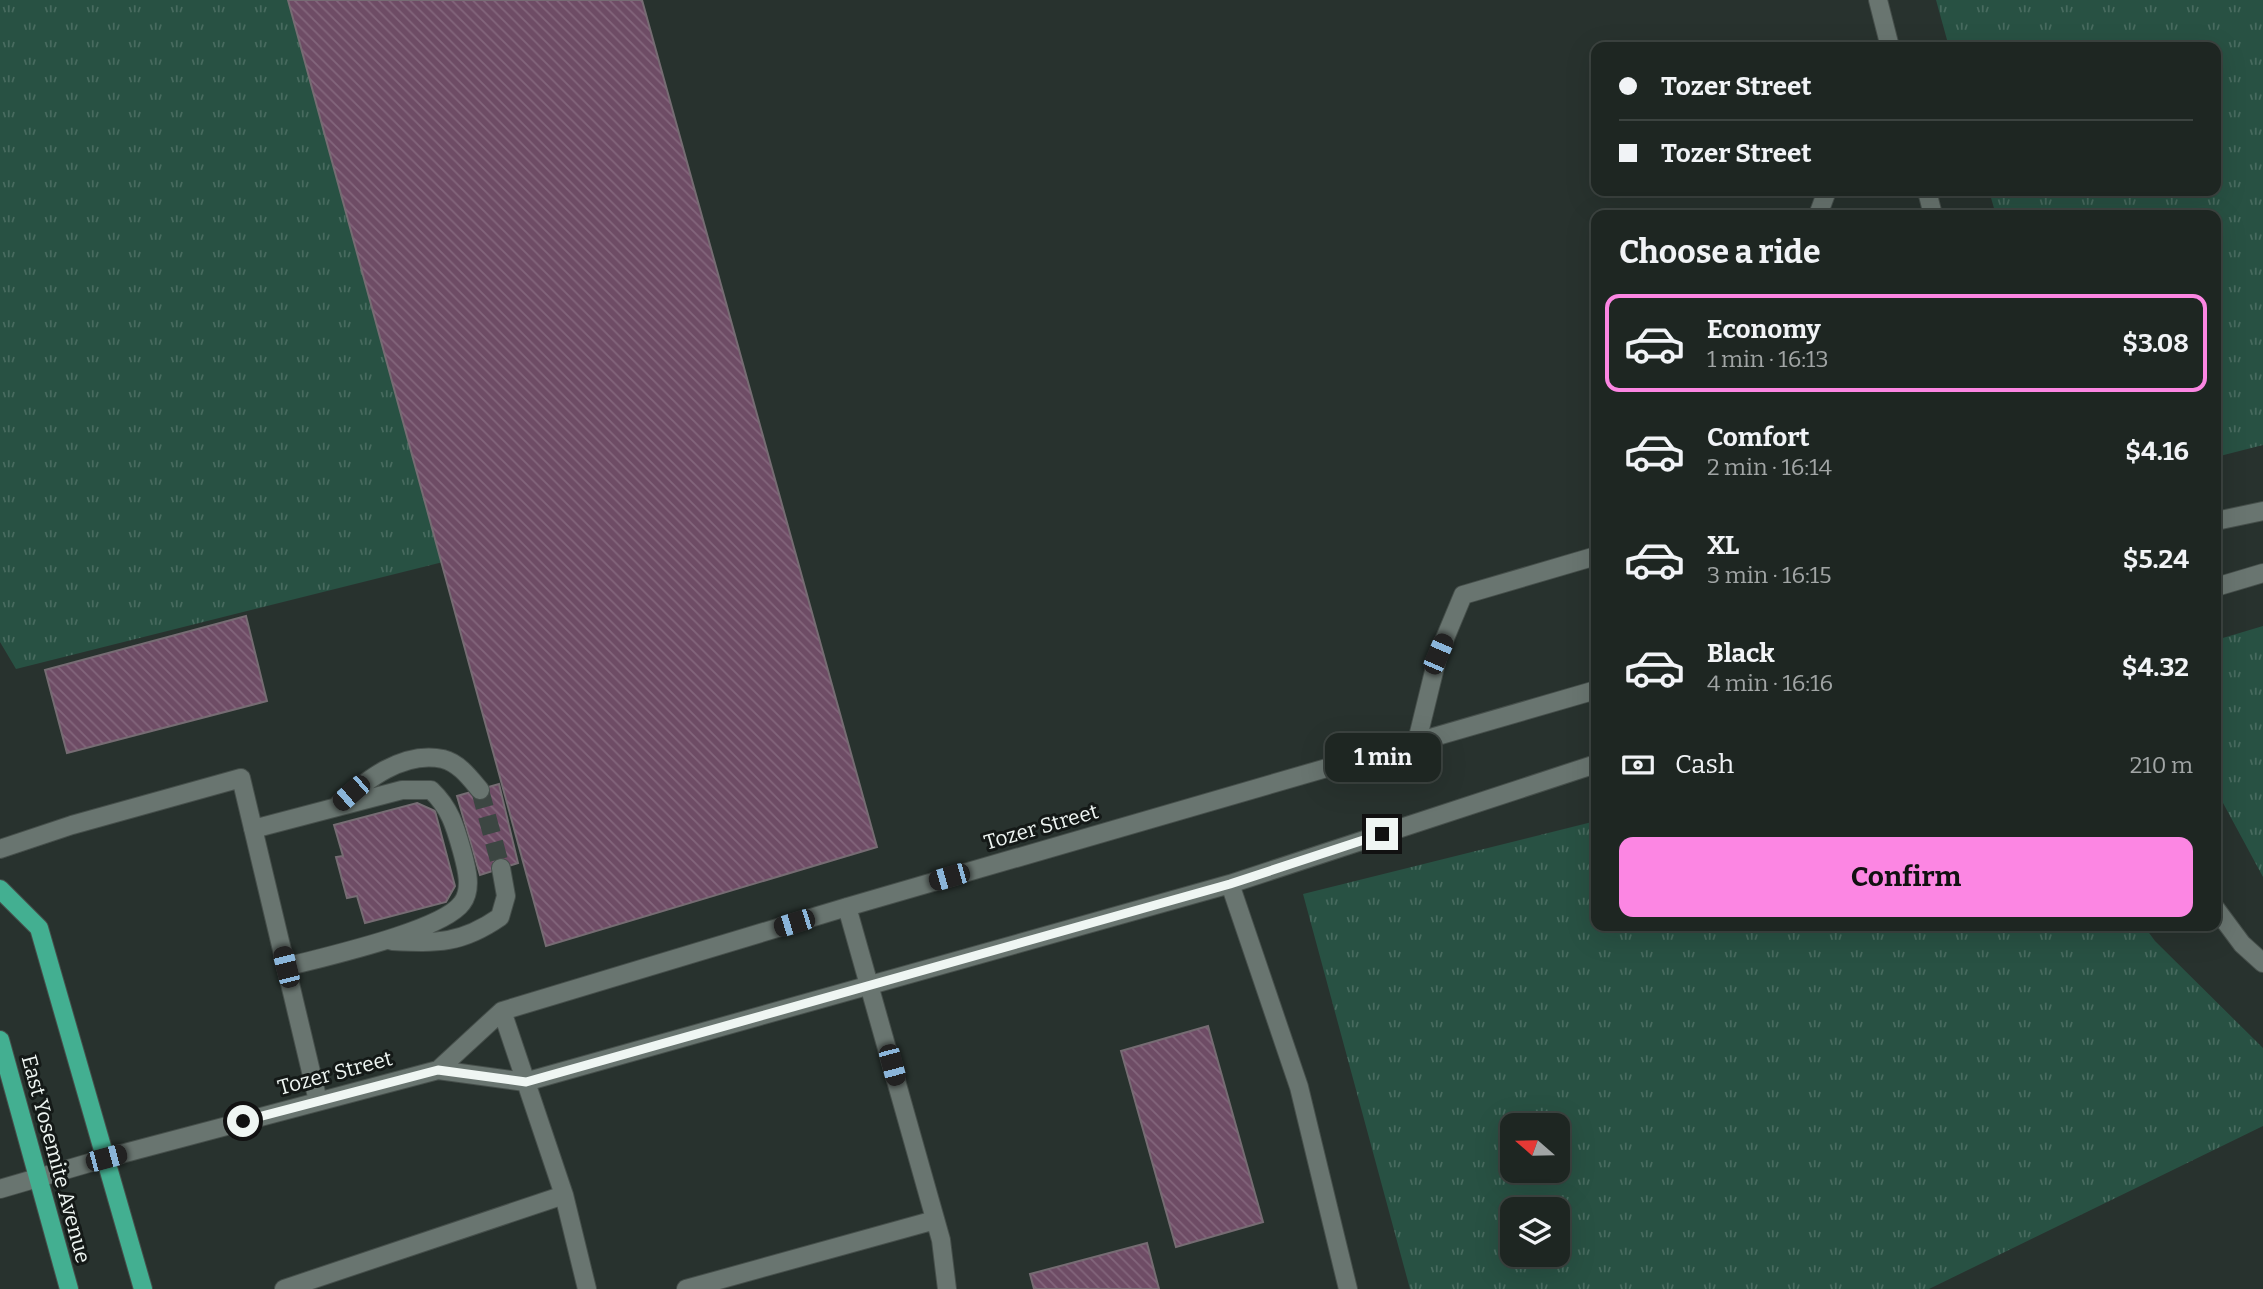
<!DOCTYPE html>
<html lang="en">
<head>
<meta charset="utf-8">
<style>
  :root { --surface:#1e2622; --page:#262e2a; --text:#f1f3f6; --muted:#a1a5a5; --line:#3c4340; --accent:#fc86e3 }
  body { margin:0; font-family:Bitter,serif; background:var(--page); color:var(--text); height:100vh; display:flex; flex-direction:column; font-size:26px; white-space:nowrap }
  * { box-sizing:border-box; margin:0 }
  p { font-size:23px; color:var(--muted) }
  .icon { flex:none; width:38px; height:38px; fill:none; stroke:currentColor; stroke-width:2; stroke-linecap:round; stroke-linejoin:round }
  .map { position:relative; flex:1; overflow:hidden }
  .sheet { position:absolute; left:1591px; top:210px; width:630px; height:721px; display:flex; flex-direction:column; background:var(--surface); border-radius:14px; box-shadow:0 7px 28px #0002,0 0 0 2px var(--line) }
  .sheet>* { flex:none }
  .guide { position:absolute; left:1591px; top:42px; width:630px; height:154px; border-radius:14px; box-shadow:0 7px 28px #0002,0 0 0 2px var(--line); display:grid; align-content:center; height:154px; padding:0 28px; background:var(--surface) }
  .needle { width:46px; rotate:290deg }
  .controls { position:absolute; left:1500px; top:1113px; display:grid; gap:14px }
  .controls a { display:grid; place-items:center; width:70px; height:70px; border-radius:14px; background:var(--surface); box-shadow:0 7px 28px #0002,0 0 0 2px var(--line); font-size:35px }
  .end { position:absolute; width:32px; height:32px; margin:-16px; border:9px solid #eff6f3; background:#111; box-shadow:0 0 0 4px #111 }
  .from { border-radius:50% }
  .bubble { position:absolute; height:49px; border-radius:14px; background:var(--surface); box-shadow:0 7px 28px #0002,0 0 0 2px var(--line); font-size:23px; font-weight:700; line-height:49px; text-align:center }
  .car { position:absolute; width:21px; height:42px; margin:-21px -10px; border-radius:9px; box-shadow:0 0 5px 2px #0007; background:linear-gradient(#222 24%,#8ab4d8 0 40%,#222 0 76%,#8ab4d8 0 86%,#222 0) }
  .guide b { display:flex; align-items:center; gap:24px; height:66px; font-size:26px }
  .guide b+b { border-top:2px solid var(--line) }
  .guide i { width:18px; height:18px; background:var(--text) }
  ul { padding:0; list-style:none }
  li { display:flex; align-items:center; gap:21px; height:98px; margin:0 14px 10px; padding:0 14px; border:4px solid transparent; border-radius:14px }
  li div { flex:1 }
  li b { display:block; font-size:26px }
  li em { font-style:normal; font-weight:700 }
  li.active { border-color:var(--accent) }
  li>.icon { width:63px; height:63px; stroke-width:1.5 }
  h2 { padding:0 28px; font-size:32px; line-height:84px }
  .pay { display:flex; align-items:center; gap:18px; height:77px; padding:0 28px; font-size:26px }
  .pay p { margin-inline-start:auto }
  .cta { display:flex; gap:14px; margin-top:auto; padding:14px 28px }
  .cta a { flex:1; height:80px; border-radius:14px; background:var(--accent); color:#111; font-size:28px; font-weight:700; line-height:80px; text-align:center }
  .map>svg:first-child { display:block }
  .grass { fill:url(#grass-tufts); fill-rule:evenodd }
  .building { fill:url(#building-back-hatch); stroke:#766c73; stroke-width:2 }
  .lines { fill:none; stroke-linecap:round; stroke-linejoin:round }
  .minor-tunnel { stroke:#3c4642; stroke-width:18; stroke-dasharray:18 9; stroke-linecap:butt }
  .minor-casing { stroke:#464f4b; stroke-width:20 }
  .major-casing { stroke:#464f4b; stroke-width:20 }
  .minor { stroke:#697570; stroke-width:18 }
  .major { stroke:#43af91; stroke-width:18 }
  .route { stroke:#eff6f3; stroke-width:9 }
  .labels { text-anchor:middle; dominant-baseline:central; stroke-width:6; stroke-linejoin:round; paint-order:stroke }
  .street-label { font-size:21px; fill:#eff6f3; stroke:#141917 }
</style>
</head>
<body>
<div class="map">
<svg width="2263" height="1289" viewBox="0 0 2263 1289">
  <defs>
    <pattern id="grass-tufts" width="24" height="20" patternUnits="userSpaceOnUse" patternTransform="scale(1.75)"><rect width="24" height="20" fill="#285143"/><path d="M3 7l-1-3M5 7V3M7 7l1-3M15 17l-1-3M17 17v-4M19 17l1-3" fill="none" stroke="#486b5f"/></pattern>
    <pattern id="building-back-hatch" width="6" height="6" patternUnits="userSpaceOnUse" patternTransform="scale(1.75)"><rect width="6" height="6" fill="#6e4c65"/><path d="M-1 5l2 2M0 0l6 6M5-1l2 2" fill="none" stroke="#83667c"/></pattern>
  </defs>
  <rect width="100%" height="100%" fill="#28322e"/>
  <path class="grass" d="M 0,0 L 288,0 L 443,562 L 16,669 L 0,642 Z
    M 1936,0 L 2263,0 L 2263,445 L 2216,457 L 2216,215 L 1996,215 L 1989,191 L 2216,191 L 2216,47 L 1949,47 Z
    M 2263,626 L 2263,877 L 2216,790 L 2216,640 Z
    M 1596,821 L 1596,926 L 2144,926 L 2155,941 L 2263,1048 L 2263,1126 L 1929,1289 L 1410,1289 L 1303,894 ZM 1512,1125 L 1558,1125 L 1558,1171 L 1512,1171 ZM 1512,1209 L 1558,1209 L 1558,1255 L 1512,1255 Z"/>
  <path class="building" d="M 288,0 L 642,0 L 877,847 L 546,946 Z
    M 246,616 L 267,701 L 67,753 L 45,670 Z
    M 499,784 L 518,863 L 480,875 L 457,796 Z
    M 417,803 L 435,811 L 455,886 L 446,902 L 365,923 L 357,896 L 347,898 L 336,857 L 343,856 L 334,825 Z
    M 1208,1026 L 1263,1222 L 1176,1247 L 1121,1051 Z
    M 1147,1243 L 1159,1289 L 1034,1289 L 1030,1274 Z"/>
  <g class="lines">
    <path class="minor-tunnel" d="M 480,790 L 501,868"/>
    <defs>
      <path id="minor" d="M 1878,0 L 1890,47
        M 1927,191 L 1933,215
        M 1818,215 L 1827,191
        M 2216,521 L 2263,511
        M 2216,587 L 2263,573
        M 1417,741 L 1438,655 L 1463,595 L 1596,556
        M 338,805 C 365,781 403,750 443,759 C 459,763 470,778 480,790
        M 253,829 L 402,790 L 431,790 C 450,808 455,826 462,851 C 466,866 473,889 462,903 C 442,931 323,957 286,967
        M 0,849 L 72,825 L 241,778 L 318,1101
        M 1230,884 L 1299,1087 L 1348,1289
        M 847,907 L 941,1240 L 947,1289
        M 2216,909 L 2242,944 L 2263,963
        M 392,941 C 438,943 461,944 500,917 L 506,896 L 501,868
        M 502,1011 L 564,1195 L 587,1289
        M 438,1070 L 502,1011 L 847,907 L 1596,690
        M 0,1189 L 106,1158 L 438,1070 L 525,1082 L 1230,884 L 1596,764
        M 284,1289 L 564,1195
        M 686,1289 L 935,1220"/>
      <path id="major" d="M 0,889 L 39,928 L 143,1289
        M 0,1040 L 69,1289"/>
    </defs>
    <use href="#minor" class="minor-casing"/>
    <use href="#major" class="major-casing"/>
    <use href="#minor" class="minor"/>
    <use href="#major" class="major"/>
  </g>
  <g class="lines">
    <path class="route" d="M 243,1121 L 438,1070 L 526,1082 L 1230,884 L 1382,834"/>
  </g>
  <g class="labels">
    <g class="street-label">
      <text transform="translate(1041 827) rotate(-16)">Tozer Street</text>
      <text transform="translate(335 1073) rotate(-15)">Tozer Street</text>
      <text transform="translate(56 1159) rotate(75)">East Yosemite Avenue</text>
    </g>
  </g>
</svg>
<div class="controls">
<a><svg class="needle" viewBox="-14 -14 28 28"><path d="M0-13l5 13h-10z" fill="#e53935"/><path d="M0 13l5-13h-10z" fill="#a1a5a5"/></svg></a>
<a><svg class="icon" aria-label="layers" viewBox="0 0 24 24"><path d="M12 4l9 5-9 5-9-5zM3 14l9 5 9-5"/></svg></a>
</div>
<i class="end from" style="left:243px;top:1121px"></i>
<i class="end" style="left:1382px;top:834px"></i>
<div class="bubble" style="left:1325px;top:733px;width:116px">1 min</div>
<i class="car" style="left:1438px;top:654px;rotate:23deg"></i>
<i class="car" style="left:351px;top:793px;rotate:229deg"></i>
<i class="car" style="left:949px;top:877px;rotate:254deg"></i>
<i class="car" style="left:794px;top:923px;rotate:253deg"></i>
<i class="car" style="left:286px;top:967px;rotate:346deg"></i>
<i class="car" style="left:892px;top:1065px;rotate:165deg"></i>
<i class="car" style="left:106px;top:1158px;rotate:75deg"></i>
<div class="guide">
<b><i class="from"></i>Tozer Street</b>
<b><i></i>Tozer Street</b>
</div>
<section class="sheet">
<h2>Choose a ride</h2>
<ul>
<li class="active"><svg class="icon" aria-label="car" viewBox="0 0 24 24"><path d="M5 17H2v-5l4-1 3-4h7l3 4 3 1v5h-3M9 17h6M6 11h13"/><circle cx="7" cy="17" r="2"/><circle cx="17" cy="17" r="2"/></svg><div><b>Economy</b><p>1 min · 16:13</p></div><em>$3.08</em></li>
<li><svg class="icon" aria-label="car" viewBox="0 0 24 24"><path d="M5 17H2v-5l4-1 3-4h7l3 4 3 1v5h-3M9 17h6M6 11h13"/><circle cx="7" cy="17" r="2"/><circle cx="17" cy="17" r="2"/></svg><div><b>Comfort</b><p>2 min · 16:14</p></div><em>$4.16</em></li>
<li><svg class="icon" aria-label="car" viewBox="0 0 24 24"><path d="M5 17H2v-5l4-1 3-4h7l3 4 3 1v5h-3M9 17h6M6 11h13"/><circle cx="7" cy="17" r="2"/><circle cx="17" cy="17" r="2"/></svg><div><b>XL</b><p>3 min · 16:15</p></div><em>$5.24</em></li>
<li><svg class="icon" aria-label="car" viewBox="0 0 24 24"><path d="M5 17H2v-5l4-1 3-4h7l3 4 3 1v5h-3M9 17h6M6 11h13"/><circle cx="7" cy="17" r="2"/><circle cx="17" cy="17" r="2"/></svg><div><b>Black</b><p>4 min · 16:16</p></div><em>$4.32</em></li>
</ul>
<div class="pay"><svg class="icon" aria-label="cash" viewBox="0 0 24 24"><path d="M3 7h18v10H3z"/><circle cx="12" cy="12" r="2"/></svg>Cash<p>210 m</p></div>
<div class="cta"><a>Confirm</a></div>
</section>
</div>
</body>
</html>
